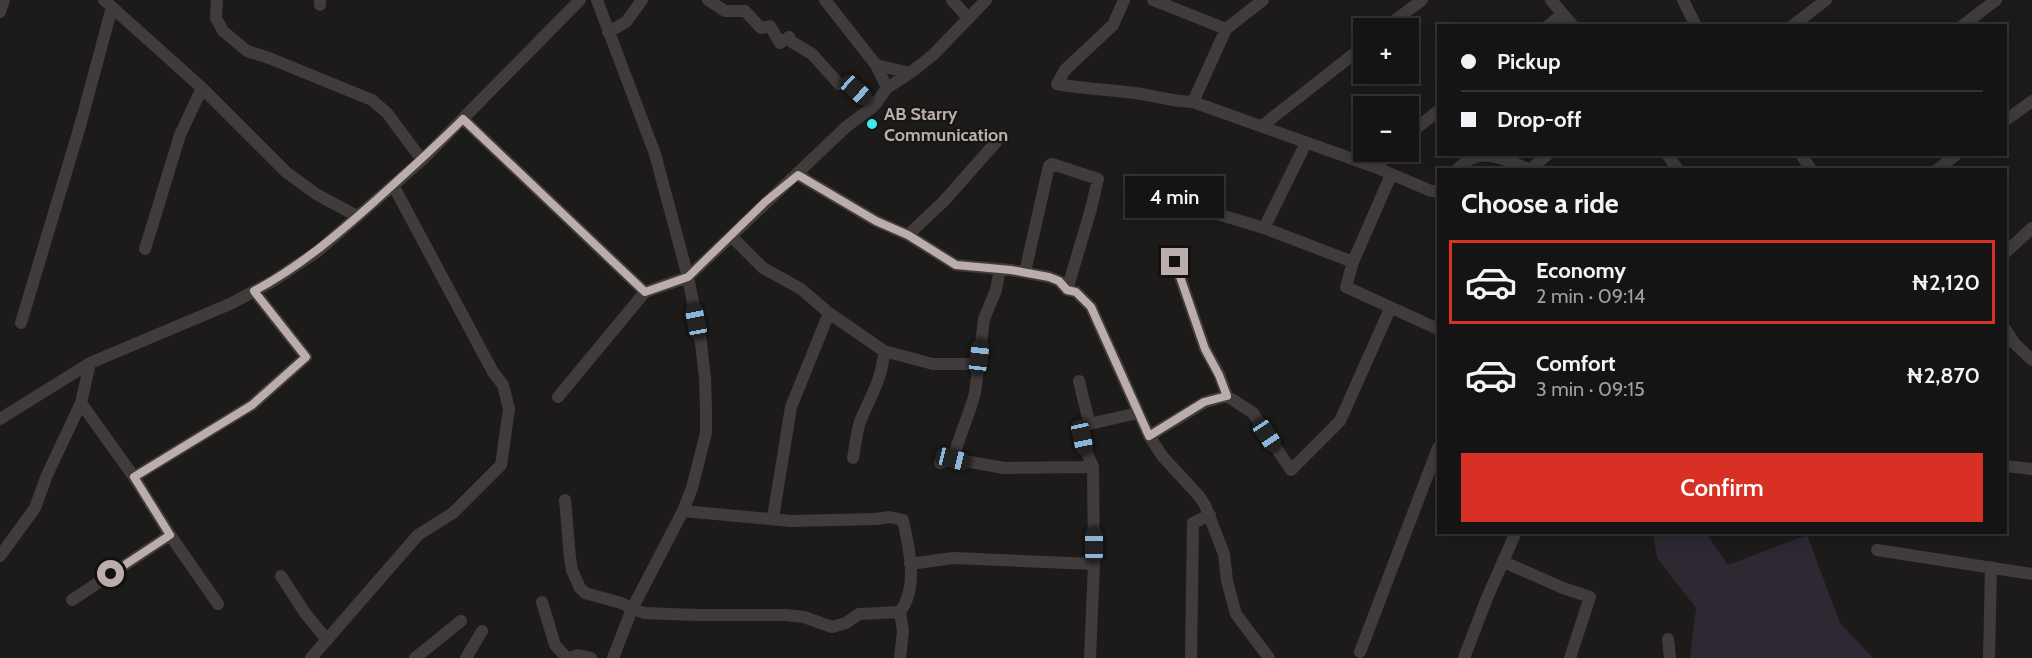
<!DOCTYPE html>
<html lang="en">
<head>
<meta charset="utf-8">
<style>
  :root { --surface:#151414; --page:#222122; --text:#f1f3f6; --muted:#9d9ea0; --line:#343334; --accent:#d93025 }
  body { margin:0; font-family:Cabin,sans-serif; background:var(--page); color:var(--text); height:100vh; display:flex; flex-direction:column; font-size:22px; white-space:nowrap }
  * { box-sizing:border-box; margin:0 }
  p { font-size:20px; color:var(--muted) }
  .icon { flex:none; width:33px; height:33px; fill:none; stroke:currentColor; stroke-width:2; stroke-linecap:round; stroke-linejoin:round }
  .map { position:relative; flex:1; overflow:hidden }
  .drawer { position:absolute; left:1437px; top:168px; width:570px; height:366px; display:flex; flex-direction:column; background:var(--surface); border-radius:0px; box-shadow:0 3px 15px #0003,0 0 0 2px var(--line) }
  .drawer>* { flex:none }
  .top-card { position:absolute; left:1437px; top:24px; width:570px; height:132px; border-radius:0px; box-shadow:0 3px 15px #0003,0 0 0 2px var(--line); display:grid; align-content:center; height:132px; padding:0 24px; background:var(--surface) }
  .tools { position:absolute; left:1353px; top:18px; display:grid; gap:12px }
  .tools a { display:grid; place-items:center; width:66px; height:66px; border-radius:0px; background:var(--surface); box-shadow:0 3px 15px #0003,0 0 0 2px var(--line); font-size:30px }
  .end { position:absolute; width:27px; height:27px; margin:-14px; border:8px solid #bbadac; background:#111; box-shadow:0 0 0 3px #111 }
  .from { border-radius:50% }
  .bubble { position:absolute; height:42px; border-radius:0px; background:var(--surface); box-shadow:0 3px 15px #0003,0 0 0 2px var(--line); font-size:20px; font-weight:600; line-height:42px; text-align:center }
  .car { position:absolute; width:18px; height:36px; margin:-18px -9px; border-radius:8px; box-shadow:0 0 4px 2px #0007; background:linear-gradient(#222 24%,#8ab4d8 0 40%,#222 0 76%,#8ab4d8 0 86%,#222 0) }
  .top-card b { display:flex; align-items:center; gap:21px; height:57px; font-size:22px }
  .top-card b+b { border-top:2px solid var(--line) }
  .top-card i { width:15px; height:15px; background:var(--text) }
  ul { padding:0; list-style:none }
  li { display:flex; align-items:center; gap:18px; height:84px; margin:0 12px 9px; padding:0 12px; border:3px solid transparent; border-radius:0px }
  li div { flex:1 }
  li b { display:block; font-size:22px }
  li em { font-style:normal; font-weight:600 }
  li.current { border-color:var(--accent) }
  li>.icon { width:54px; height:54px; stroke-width:1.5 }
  h2 { padding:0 24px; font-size:27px; line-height:72px }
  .cta { display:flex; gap:12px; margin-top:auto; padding:12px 24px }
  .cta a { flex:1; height:69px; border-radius:0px; background:var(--accent); color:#fff; font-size:24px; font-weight:600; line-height:69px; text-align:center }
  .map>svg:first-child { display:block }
  .green { fill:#2d2831 }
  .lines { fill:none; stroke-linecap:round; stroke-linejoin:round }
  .minor { stroke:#413c3b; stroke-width:12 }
  .route { stroke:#bbadac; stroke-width:8 }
  .poi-dot { fill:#3deaf1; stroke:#171615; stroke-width:2 }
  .labels { text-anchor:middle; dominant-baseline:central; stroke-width:4.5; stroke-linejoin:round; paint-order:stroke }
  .poi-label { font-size:18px; font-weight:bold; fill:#bbadac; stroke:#171615; text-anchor:start }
</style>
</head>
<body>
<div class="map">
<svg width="2032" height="658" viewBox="0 0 2032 658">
  <rect width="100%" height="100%" fill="#1c1b1a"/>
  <path class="green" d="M 1653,533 L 1706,533 L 1728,565 L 1807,535 L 1840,623 L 1873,658 L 1690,658 L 1696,608 L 1657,558 Z"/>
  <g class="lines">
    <path class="minor" d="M 104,0 L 202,88 L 286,172 L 316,194 L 357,216
      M 217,0 L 216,18 L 223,31 L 247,51 L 269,58 L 372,100 L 387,113 L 422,160
      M 320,0 L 320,5
      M 597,0 L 655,154 L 688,277 L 701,343 L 705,378 L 706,408 L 706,433 L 692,488 L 683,511 L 632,609 L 613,658
      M 708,0 L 725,11 L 745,11 L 761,28 L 770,26 L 780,43 L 789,37 L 792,42 L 812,54 L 839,84 C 853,83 864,97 874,106
      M 825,0 L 876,65 L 887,88
      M 952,0 L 968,18
      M 1124,0 L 1113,25 L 1065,70 L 1057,84 C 1085,89 1113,90 1142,94 C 1159,97 1175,102 1193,102 L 1375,167 L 1431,191 L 1438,191
      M 1153,0 L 1226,29
      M 1551,0 L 1573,26
      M 1683,0 L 1696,26
      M 0,12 L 4,0
      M 1548,26 L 1562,14
      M 1792,26 L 1826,0
      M 1962,26 L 1996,0
      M 1385,28 L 1422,0
      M 608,32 L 626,22 L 642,0
      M 876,65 L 910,73
      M 1193,102 L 1226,29 L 1263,0
      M 463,119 L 645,292
      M 2006,120 L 2032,101
      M 1262,126 L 1364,46
      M 1408,135 L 1438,111
      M 1667,154 L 1678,170
      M 1801,154 L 1811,170
      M 1375,167 L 1391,152
      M 1531,169 L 1548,154
      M 1457,170 C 1480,143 1504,160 1531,170
      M 1937,170 L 1957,154
      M 798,175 L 876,221 L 908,235 L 956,265 L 1011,270 L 1049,277 L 1059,281 L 1067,290 L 1076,292 L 1091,307 L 1149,436 L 1163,457 L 1199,496 L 1205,505 L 1224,554 L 1227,581 L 1236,614 L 1269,658
      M 1391,175 L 1353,262 L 1346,287 L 1438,329
      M 1141,191 L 1264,228 L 1353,262
      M 1264,228 L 1306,143
      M 908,235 L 944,201 L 997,141
      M 731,236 L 763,268 L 801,289 L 829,313 L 884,351 L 933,364 L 978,364
      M 145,249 L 180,135 L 202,88
      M 2006,252 L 2032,228
      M 1175,262 L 1205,349 L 1219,374 L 1227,396
      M 1025,272 L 1049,166 L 1052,164 L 1098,179 L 1091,209 L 1067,290
      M 21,323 L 80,126 L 112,7
      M 2006,330 L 2014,343 L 2032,360
      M 1079,381 L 1089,422
      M 558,397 L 645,292 L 688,277 L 846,127 L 874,106 L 887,88 L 910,73 L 933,55 L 986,0
      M 81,403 L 134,477 L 170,535 L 218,604
      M 0,419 L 90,363 L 230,304 L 273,281 L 318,251 L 422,160 L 580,0
      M 1149,436 L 1205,402 L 1227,396 L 1253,413 L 1291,470 L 1340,421 L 1390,309
      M 853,458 C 856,444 856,429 862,417 C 872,394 883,376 884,351
      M 953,459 L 1004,468 L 1093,467
      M 940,463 L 953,459 C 959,436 969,416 975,393 L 984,319 L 996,290 L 1000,269
      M 2006,466 L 2032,469
      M 134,477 L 252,405 L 306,357 L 254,291
      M 565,500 L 570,558 L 572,570 L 580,588 L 585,593 L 621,603 L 644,613 L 697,615 L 785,615 L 804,617 L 832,627 L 846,623 L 859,614 L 900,612
      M 683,511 L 791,521 L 876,519 L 889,517 L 903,520 C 909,549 919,586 900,612 L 903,631 L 900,658
      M 773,518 L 791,407 L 829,313
      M 1877,550 L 2032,574
      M 0,556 L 35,508 L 47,475 L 81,403 L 90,363
      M 1504,562 L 1563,588 L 1590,597 L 1570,658
      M 910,564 L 953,558 L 1094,564
      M 281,576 L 305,613 L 327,640
      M 72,600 L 170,535
      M 542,602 L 555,645 L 567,658
      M 1668,639 L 1670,658
      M 1360,652 L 1438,448
      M 311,658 L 418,535 L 453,513 L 501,465 L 509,409 L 503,385 L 493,372 L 393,185
      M 415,658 L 461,621
      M 466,658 L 482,631
      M 569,658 L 578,655 L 591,658
      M 1090,658 L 1094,564 L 1093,467 L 1085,449 L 1080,426 L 1138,413
      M 1191,658 L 1193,523 L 1210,515
      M 1464,658 L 1487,598 L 1516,532
      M 1989,658 L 1991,567"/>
  </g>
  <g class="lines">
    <path class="route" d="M 111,574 L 170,535 L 134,477 L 252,405 L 306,357 L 254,291 C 299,267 337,235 375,201 C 405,174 434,148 463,119 L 645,292 L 688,277 L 765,202 L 798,175 L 876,221 L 908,235 L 956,265 L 1011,270 L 1049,277 L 1059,281 L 1067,290 L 1076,292 L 1091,307 L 1149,436 L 1204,402 L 1227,396 L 1219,375 L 1205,349 L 1175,262"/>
  </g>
  <circle class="poi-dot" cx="872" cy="124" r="6"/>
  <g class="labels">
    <g class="poi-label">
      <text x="884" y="114">AB Starry<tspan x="884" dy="21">Communication</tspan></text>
    </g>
  </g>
</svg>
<div class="tools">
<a>+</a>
<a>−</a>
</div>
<i class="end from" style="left:111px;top:574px"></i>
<i class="end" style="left:1175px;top:262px"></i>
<div class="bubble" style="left:1125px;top:176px;width:99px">4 min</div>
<i class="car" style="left:856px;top:90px;rotate:132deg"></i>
<i class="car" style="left:696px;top:321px;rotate:349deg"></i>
<i class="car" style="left:979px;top:357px;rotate:7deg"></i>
<i class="car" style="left:1267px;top:435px;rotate:146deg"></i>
<i class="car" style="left:1082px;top:437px;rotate:168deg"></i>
<i class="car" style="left:953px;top:459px;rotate:104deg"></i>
<i class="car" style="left:1094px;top:545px;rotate:0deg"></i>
<div class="top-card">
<b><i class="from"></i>Pickup</b>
<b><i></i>Drop-off</b>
</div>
<section class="drawer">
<h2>Choose a ride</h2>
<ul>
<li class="current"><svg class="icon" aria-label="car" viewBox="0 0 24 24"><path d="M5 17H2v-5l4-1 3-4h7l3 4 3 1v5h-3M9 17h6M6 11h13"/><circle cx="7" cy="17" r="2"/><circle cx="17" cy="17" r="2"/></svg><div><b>Economy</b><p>2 min · 09:14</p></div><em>₦2,120</em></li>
<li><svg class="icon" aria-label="car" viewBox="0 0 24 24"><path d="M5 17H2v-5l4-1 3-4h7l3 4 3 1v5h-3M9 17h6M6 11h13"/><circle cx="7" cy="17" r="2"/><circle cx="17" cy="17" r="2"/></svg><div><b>Comfort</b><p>3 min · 09:15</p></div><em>₦2,870</em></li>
</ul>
<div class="cta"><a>Confirm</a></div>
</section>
</div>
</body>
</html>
